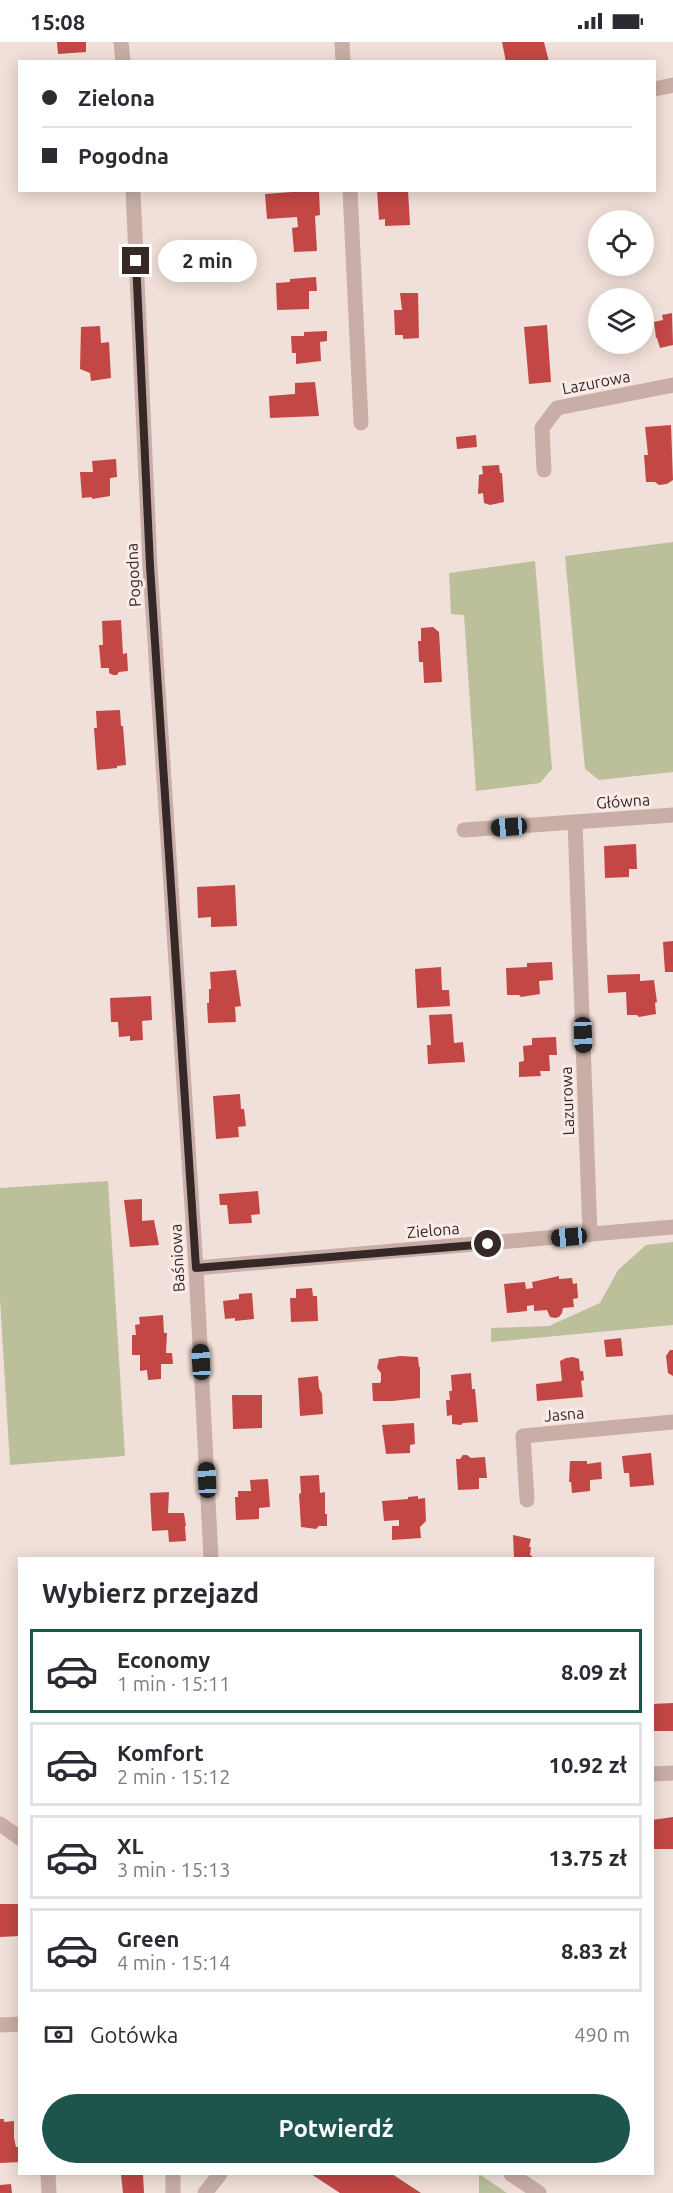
<!DOCTYPE html>
<html lang="pl">
<head>
<meta charset="utf-8">
<style>
  :root { --surface:#fff; --page:#f2f2f3; --text:#2b2b33; --muted:#7c7c81; --line:#e1e1e2; --accent:#1d554c }
  body { margin:0; font-family:Ubuntu,sans-serif; background:var(--page); color:var(--text); height:100vh; display:flex; flex-direction:column; font-size:22px; white-space:nowrap }
  * { box-sizing:border-box; margin:0 }
  p { font-size:20px; color:var(--muted) }
  .icon { flex:none; width:33px; height:33px; fill:none; stroke:currentColor; stroke-width:2; stroke-linecap:round; stroke-linejoin:round }
  .map { position:relative; flex:1; overflow:hidden }
  .sheet { position:absolute; left:18px; top:1515px; width:636px; height:618px; display:flex; flex-direction:column; background:var(--surface); border-radius:0px; box-shadow:0 3px 15px #0003 }
  .sheet>* { flex:none }
  .top-card { position:absolute; left:18px; top:18px; width:638px; height:132px; border-radius:0px; box-shadow:0 3px 15px #0003; display:grid; align-content:center; height:132px; padding:0 24px; background:var(--surface) }
  .fabs { position:absolute; left:588px; top:168px; display:grid; gap:12px }
  .fabs a { display:grid; place-items:center; width:66px; height:66px; border-radius:50%; background:var(--surface); box-shadow:0 3px 15px #0003; font-size:30px }
  .end { position:absolute; width:27px; height:27px; margin:-14px; border:8px solid #352827; background:#fff; box-shadow:0 0 0 3px #fff }
  .from { border-radius:50% }
  .bubble { position:absolute; height:42px; border-radius:21px; background:var(--surface); box-shadow:0 3px 15px #0003; font-size:20px; font-weight:700; line-height:42px; text-align:center }
  .car { position:absolute; width:18px; height:36px; margin:-18px -9px; border-radius:8px; box-shadow:0 0 4px 2px #0007; background:linear-gradient(#222 24%,#8ab4d8 0 40%,#222 0 76%,#8ab4d8 0 86%,#222 0) }
  .top-card b { display:flex; align-items:center; gap:21px; height:57px; font-size:22px }
  .top-card b+b { border-top:2px solid var(--line) }
  .top-card i { width:15px; height:15px; background:var(--text) }
  ul { padding:0; list-style:none }
  li { display:flex; align-items:center; gap:18px; height:84px; margin:0 12px 9px; padding:0 12px; border:3px solid var(--line); border-radius:0px }
  li div { flex:1 }
  li b { display:block; font-size:22px }
  li em { font-style:normal; font-weight:700 }
  li.on { border-color:var(--accent) }
  li>.icon { width:54px; height:54px; stroke-width:1.5 }
  h2 { padding:0 24px; font-size:27px; line-height:72px }
  .pay { display:flex; align-items:center; gap:15px; height:66px; padding:0 24px; font-size:22px }
  .pay p { margin-inline-start:auto }
  .button { display:flex; gap:12px; margin-top:auto; padding:12px 24px }
  .button a { flex:1; height:69px; border-radius:36px; background:var(--accent); color:#fff; font-size:24px; font-weight:700; line-height:69px; text-align:center }
  .status { display:flex; justify-content:space-between; align-items:center; height:42px; padding:0 30px; background:var(--surface); direction:ltr }
  .status svg { height:16px; fill:currentColor }
  .map>svg:first-child { display:block }
  .green { fill:#bbbf9a }
  .building { fill:#c34745 }
  .lines { fill:none; stroke-linecap:round; stroke-linejoin:round }
  .minor { stroke:#c8aea6; stroke-width:15 }
  .route { stroke:#352827; stroke-width:8 }
  .labels { text-anchor:middle; dominant-baseline:central; stroke-width:6; stroke-linejoin:round; paint-order:stroke }
  .street-label { font-size:16px; fill:#352827; stroke:#f9ece6 }
</style>
</head>
<body>
<div class="status"><b>15:08</b><svg viewBox="0 0 49 12"><path d="M0 12V9h3v3zM5 12V6h3v6zM10 12V3h3v9zM15 12V0h3v12zM26 1h20v11H26zM47 4h2v5h-2z"/></svg></div>
<div class="map">
<svg width="673" height="2151" viewBox="0 0 673 2151">
  <rect width="100%" height="100%" fill="#f1e0d9"/>
  <path class="green" d="M 673,500 L 673,730 L 599,738 L 585,727 L 565,514 Z
    M 535,519 L 552,727 L 540,741 L 476,749 L 464,573 L 451,572 L 449,531 Z
    M 108,1139 L 125,1414 L 10,1423 L 0,1257 L 0,1146 Z
    M 673,1200 L 673,1283 L 491,1300 L 491,1286 L 549,1284 L 600,1261 L 618,1228 L 646,1203 Z
    M 479,2132 L 507,2151 L 479,2151 Z"/>
  <path class="building" d="M 57,0 L 86,0 L 86,10 L 58,12 Z
    M 502,0 L 544,0 L 549,20 L 506,20 Z
    M 319,148 L 320,173 L 315,174 L 317,209 L 294,210 L 292,186 L 298,185 L 297,175 L 267,177 L 265,152 Z
    M 377,148 L 408,148 L 410,183 L 385,184 L 385,177 L 379,178 Z
    M 316,235 L 317,249 L 309,249 L 309,267 L 277,268 L 276,241 L 290,240 L 290,237 Z
    M 400,251 L 418,251 L 419,296 L 403,297 L 403,293 L 395,293 L 394,268 L 402,268 Z
    M 672,271 L 673,303 L 660,306 L 657,296 L 656,296 L 654,280 L 663,278 L 662,273 Z
    M 547,283 L 551,340 L 529,342 L 524,285 Z
    M 100,284 L 101,301 L 109,300 L 111,336 L 91,339 L 90,331 L 80,327 L 81,285 Z
    M 327,289 L 327,299 L 320,300 L 321,319 L 296,322 L 296,311 L 292,311 L 291,294 L 304,294 L 304,290 Z
    M 315,340 L 319,374 L 270,376 L 269,354 L 295,352 L 295,341 Z
    M 671,383 L 673,438 L 667,442 L 659,443 L 655,440 L 646,440 L 644,413 L 648,413 L 645,385 Z
    M 476,393 L 477,405 L 457,407 L 456,395 Z
    M 116,417 L 117,435 L 110,436 L 110,454 L 92,457 L 92,455 L 82,456 L 80,430 L 93,430 L 92,419 Z
    M 499,423 L 500,431 L 502,431 L 504,460 L 490,463 L 484,461 L 483,451 L 478,452 L 479,433 L 483,432 L 482,424 Z
    M 121,578 L 123,612 L 127,611 L 128,629 L 119,630 L 117,633 L 113,633 L 109,631 L 109,626 L 101,626 L 99,603 L 103,603 L 102,579 Z
    M 433,585 L 439,590 L 442,640 L 424,641 L 423,620 L 419,620 L 418,599 L 421,599 L 421,586 Z
    M 120,668 L 121,684 L 123,684 L 126,723 L 117,724 L 117,726 L 97,728 L 94,686 L 97,686 L 96,669 Z
    M 636,802 L 637,827 L 629,827 L 629,835 L 605,836 L 604,804 Z
    M 235,843 L 237,884 L 211,885 L 211,875 L 198,876 L 197,845 Z
    M 673,899 L 673,930 L 665,930 L 663,900 Z
    M 552,920 L 553,938 L 539,939 L 540,952 L 521,955 L 519,953 L 507,953 L 506,926 L 527,925 L 527,921 Z
    M 441,925 L 442,948 L 449,948 L 450,964 L 417,966 L 415,927 Z
    M 236,928 L 241,964 L 235,965 L 236,980 L 208,981 L 207,961 L 209,961 L 209,947 L 211,947 L 210,930 Z
    M 640,932 L 640,939 L 654,938 L 657,960 L 655,961 L 656,972 L 639,975 L 637,973 L 627,973 L 626,950 L 608,951 L 607,933 Z
    M 151,954 L 152,978 L 142,979 L 143,998 L 130,999 L 130,994 L 119,995 L 118,980 L 111,980 L 110,956 Z
    M 452,972 L 454,1001 L 463,1000 L 465,1020 L 428,1022 L 427,1003 L 431,1003 L 429,973 Z
    M 556,995 L 557,1013 L 549,1013 L 550,1029 L 540,1029 L 541,1034 L 519,1035 L 519,1020 L 524,1019 L 523,1004 L 532,1003 L 532,996 Z
    M 240,1052 L 241,1067 L 244,1067 L 246,1084 L 238,1085 L 239,1095 L 216,1097 L 213,1054 Z
    M 258,1149 L 260,1172 L 251,1173 L 252,1181 L 229,1182 L 227,1163 L 220,1163 L 219,1152 Z
    M 142,1157 L 142,1179 L 154,1178 L 159,1203 L 130,1205 L 124,1158 Z
    M 559,1234 L 559,1237 L 572,1236 L 573,1242 L 577,1241 L 578,1256 L 573,1257 L 574,1265 L 563,1266 L 562,1271 L 559,1275 L 555,1276 L 550,1275 L 547,1268 L 534,1269 L 534,1263 L 527,1264 L 527,1269 L 507,1271 L 504,1242 L 525,1240 L 526,1247 L 533,1246 L 532,1240 Z
    M 312,1246 L 313,1254 L 317,1254 L 318,1279 L 291,1280 L 290,1256 L 296,1256 L 296,1247 Z
    M 252,1251 L 254,1277 L 235,1279 L 235,1276 L 225,1277 L 223,1259 L 239,1257 L 239,1252 Z
    M 163,1273 L 164,1291 L 167,1291 L 166,1311 L 172,1311 L 173,1322 L 161,1322 L 161,1337 L 148,1338 L 147,1328 L 140,1329 L 140,1313 L 132,1313 L 132,1293 L 136,1293 L 135,1283 L 140,1282 L 139,1275 Z
    M 621,1296 L 623,1314 L 606,1315 L 604,1298 Z
    M 670,1308 L 673,1308 L 673,1334 L 668,1331 L 666,1314 Z
    M 400,1314 L 418,1315 L 419,1325 L 420,1325 L 420,1356 L 392,1359 L 373,1359 L 372,1341 L 380,1341 L 381,1339 L 381,1331 L 377,1326 L 379,1317 Z
    M 573,1315 L 579,1317 L 580,1329 L 583,1329 L 584,1338 L 581,1339 L 583,1355 L 537,1359 L 536,1342 L 562,1339 L 560,1319 L 566,1316 Z
    M 471,1331 L 472,1347 L 475,1347 L 478,1380 L 463,1381 L 461,1383 L 452,1382 L 452,1373 L 447,1374 L 446,1358 L 450,1358 L 449,1349 L 452,1349 L 451,1333 Z
    M 318,1334 L 319,1346 L 322,1352 L 323,1372 L 300,1374 L 298,1336 Z
    M 232,1353 L 262,1353 L 262,1386 L 233,1387 Z
    M 414,1381 L 415,1402 L 410,1403 L 410,1411 L 386,1412 L 382,1383 Z
    M 651,1411 L 654,1443 L 630,1445 L 629,1431 L 624,1431 L 622,1414 Z
    M 463,1413 L 467,1413 L 471,1416 L 485,1415 L 487,1436 L 479,1436 L 479,1447 L 458,1448 L 456,1417 L 460,1417 Z
    M 570,1419 L 587,1419 L 587,1422 L 601,1420 L 602,1437 L 590,1438 L 590,1449 L 572,1451 L 571,1440 L 569,1440 Z
    M 319,1433 L 320,1451 L 325,1450 L 325,1472 L 327,1472 L 327,1484 L 319,1484 L 316,1487 L 301,1485 L 299,1452 L 301,1451 L 300,1434 Z
    M 268,1437 L 270,1465 L 259,1466 L 259,1477 L 236,1478 L 235,1455 L 238,1455 L 238,1449 L 251,1449 L 250,1438 Z
    M 169,1450 L 168,1471 L 184,1471 L 186,1484 L 185,1484 L 186,1499 L 169,1500 L 168,1488 L 152,1489 L 150,1451 Z
    M 418,1454 L 418,1457 L 425,1456 L 426,1479 L 420,1485 L 421,1496 L 392,1498 L 392,1484 L 399,1484 L 399,1478 L 384,1479 L 382,1459 L 408,1457 L 408,1455 Z
    M 513,1493 L 531,1497 L 529,1505 L 531,1505 L 530,1513 L 532,1514 L 532,1516 L 514,1516 Z
    M 673,1661 L 673,1689 L 652,1689 L 652,1662 Z
    M 673,1775 L 673,1807 L 652,1807 L 652,1778 Z
    M 0,1862 L 20,1862 L 20,1894 L 0,1895 Z
    M 0,2077 L 4,2077 L 4,2080 L 14,2079 L 14,2096 L 16,2105 L 20,2105 L 20,2120 L 0,2121 Z
    M 121,2132 L 143,2132 L 144,2151 L 123,2151 Z
    M 311,2132 L 392,2132 L 421,2151 L 340,2151 Z
    M 11,2142 L 12,2151 L 0,2151 L 0,2143 Z"/>
  <g class="lines">
    <path class="minor" d="M 121,0 L 123,20
      M 342,0 L 343,20
      M 654,47 L 673,43
      M 133,148 L 150,524 L 196,1226 L 211,1516
      M 350,148 L 361,381
      M 544,428 L 542,386 L 557,366 L 673,343
      M 575,780 L 590,1193
      M 464,788 L 673,773
      M 196,1226 L 673,1185
      M 527,1458 L 523,1394 L 673,1380
      M 652,1732 L 673,1731
      M 0,1782 L 20,1796
      M 0,1983 L 20,1982
      M 48,2132 L 49,2151
      M 173,2132 L 173,2151
      M 511,2132 L 539,2151
      M 205,2151 L 220,2132"/>
  </g>
  <g class="lines">
    <path class="route" d="M 136,219 L 150,524 L 196,1226 L 488,1202"/>
  </g>
  <g class="labels">
    <g class="street-label">
      <text transform="translate(596 340) rotate(-11)">Lazurowa</text>
      <text transform="translate(133 533) rotate(-93)">Pogodna</text>
      <text transform="translate(623 759) rotate(-4)">Główna</text>
      <text transform="translate(567 1059) rotate(-92)">Lazurowa</text>
      <text transform="translate(433 1188) rotate(-5)">Zielona</text>
      <text transform="translate(177 1216) rotate(-93)">Baśniowa</text>
      <text transform="translate(564 1372) rotate(-5)">Jasna</text>
    </g>
  </g>
</svg>
<div class="fabs">
<a><svg class="icon" aria-label="locate" viewBox="0 0 24 24"><circle cx="12" cy="12" r="6"/><path d="M12 2v4M12 18v4M2 12h4M18 12h4"/></svg></a>
<a><svg class="icon" aria-label="layers" viewBox="0 0 24 24"><path d="M12 4l9 5-9 5-9-5zM3 14l9 5 9-5"/></svg></a>
</div>
<i class="end from" style="left:488px;top:1202px"></i>
<i class="end" style="left:136px;top:219px"></i>
<div class="bubble" style="left:158px;top:198px;width:99px">2 min</div>
<i class="car" style="left:509px;top:785px;rotate:266deg"></i>
<i class="car" style="left:583px;top:993px;rotate:178deg"></i>
<i class="car" style="left:569px;top:1195px;rotate:265deg"></i>
<i class="car" style="left:201px;top:1320px;rotate:357deg"></i>
<i class="car" style="left:207px;top:1438px;rotate:357deg"></i>
<div class="top-card">
<b><i class="from"></i>Zielona</b>
<b><i></i>Pogodna</b>
</div>
<section class="sheet">
<h2>Wybierz przejazd</h2>
<ul>
<li class="on"><svg class="icon" aria-label="car" viewBox="0 0 24 24"><path d="M5 17H2v-5l4-1 3-4h7l3 4 3 1v5h-3M9 17h6M6 11h13"/><circle cx="7" cy="17" r="2"/><circle cx="17" cy="17" r="2"/></svg><div><b>Economy</b><p>1 min · 15:11</p></div><em>8.09 zł</em></li>
<li><svg class="icon" aria-label="car" viewBox="0 0 24 24"><path d="M5 17H2v-5l4-1 3-4h7l3 4 3 1v5h-3M9 17h6M6 11h13"/><circle cx="7" cy="17" r="2"/><circle cx="17" cy="17" r="2"/></svg><div><b>Komfort</b><p>2 min · 15:12</p></div><em>10.92 zł</em></li>
<li><svg class="icon" aria-label="car" viewBox="0 0 24 24"><path d="M5 17H2v-5l4-1 3-4h7l3 4 3 1v5h-3M9 17h6M6 11h13"/><circle cx="7" cy="17" r="2"/><circle cx="17" cy="17" r="2"/></svg><div><b>XL</b><p>3 min · 15:13</p></div><em>13.75 zł</em></li>
<li><svg class="icon" aria-label="car" viewBox="0 0 24 24"><path d="M5 17H2v-5l4-1 3-4h7l3 4 3 1v5h-3M9 17h6M6 11h13"/><circle cx="7" cy="17" r="2"/><circle cx="17" cy="17" r="2"/></svg><div><b>Green</b><p>4 min · 15:14</p></div><em>8.83 zł</em></li>
</ul>
<div class="pay"><svg class="icon" aria-label="cash" viewBox="0 0 24 24"><path d="M3 7h18v10H3z"/><circle cx="12" cy="12" r="2"/></svg>Gotówka<p>490 m</p></div>
<div class="button"><a>Potwierdź</a></div>
</section>
</div>
</body>
</html>
